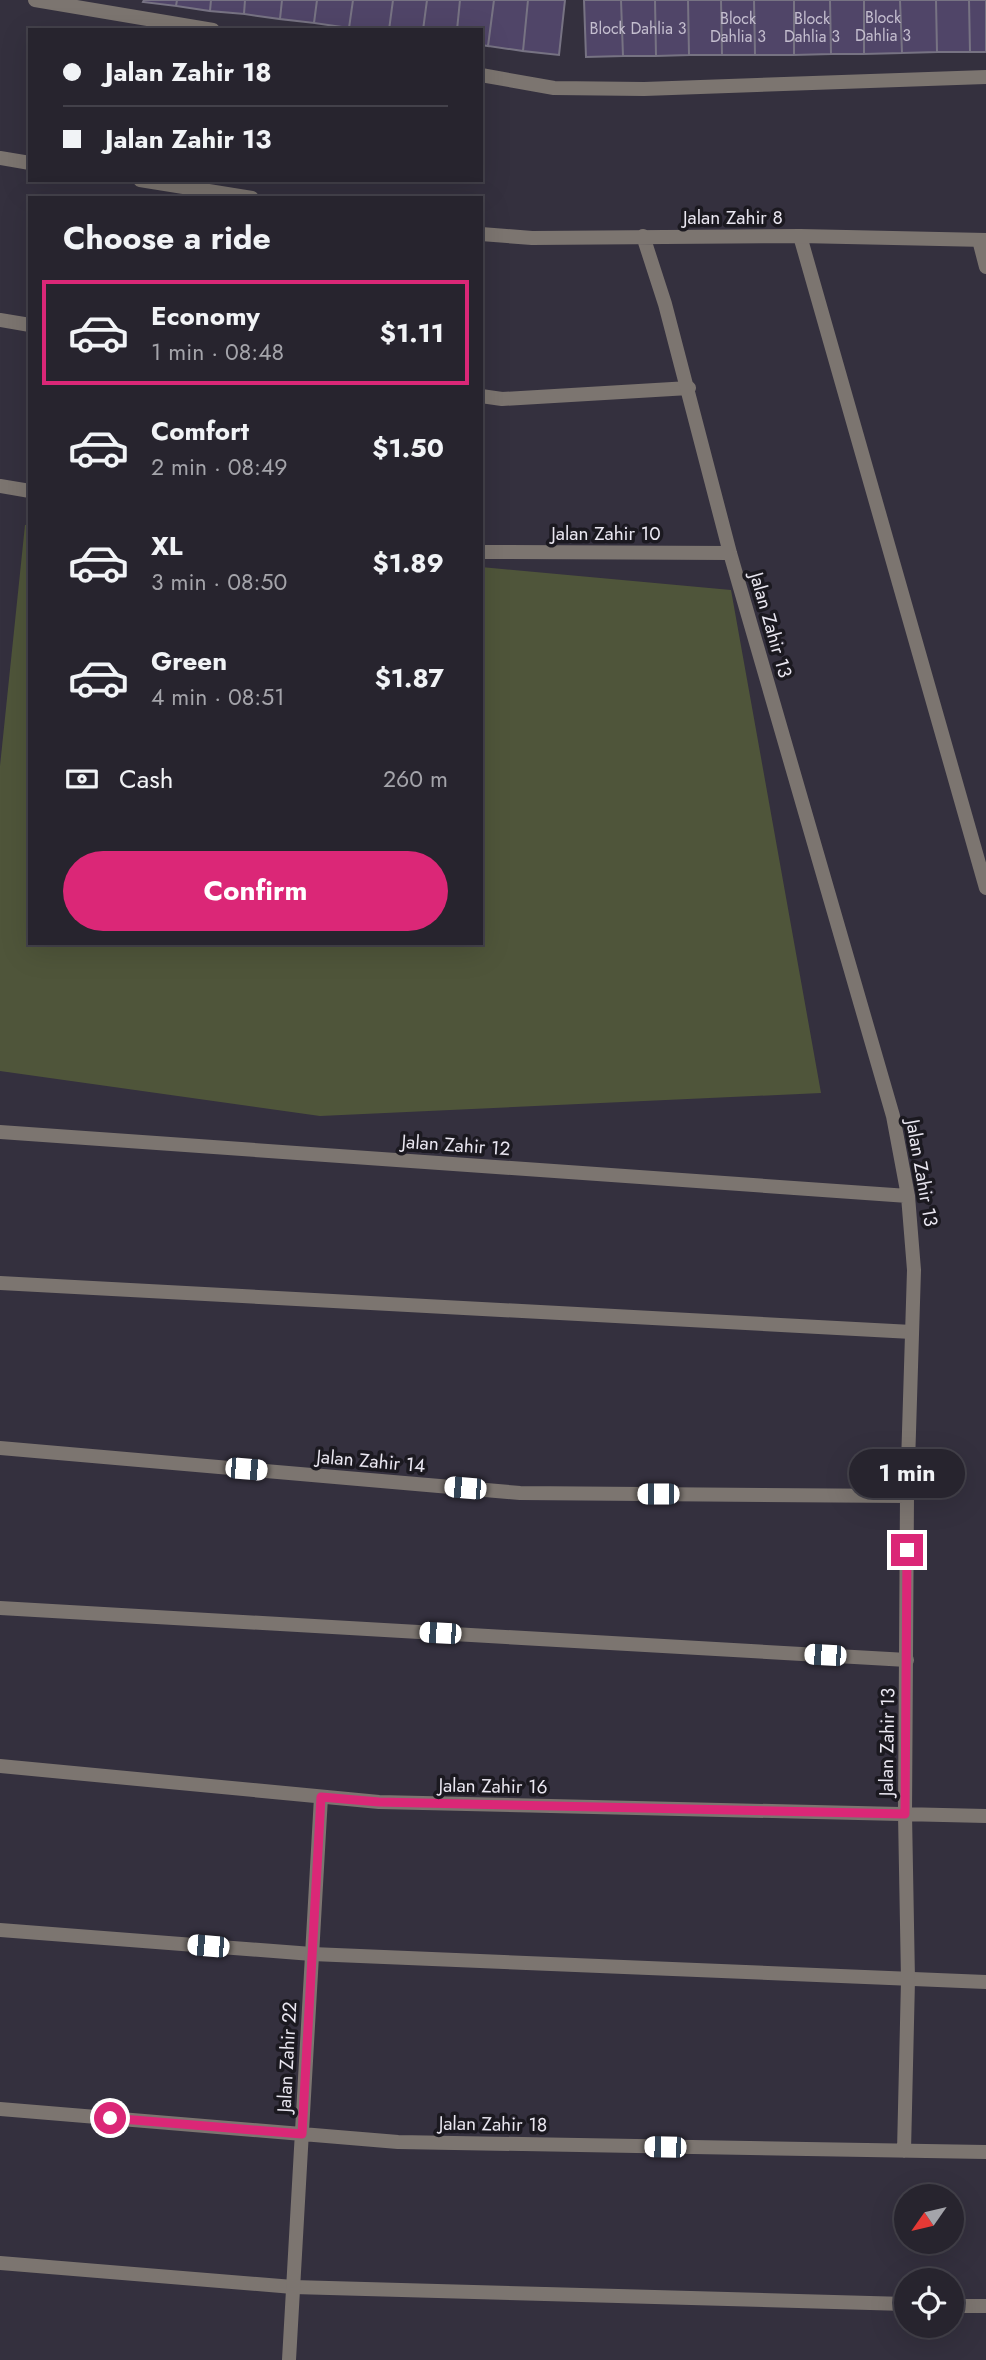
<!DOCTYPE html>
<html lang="en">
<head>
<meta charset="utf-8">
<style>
  :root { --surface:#27242e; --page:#33303a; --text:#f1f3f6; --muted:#a4a4aa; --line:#43414a; --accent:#db2777 }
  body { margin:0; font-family:Jost,sans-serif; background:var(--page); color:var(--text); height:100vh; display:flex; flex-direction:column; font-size:26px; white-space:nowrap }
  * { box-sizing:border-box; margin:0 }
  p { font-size:23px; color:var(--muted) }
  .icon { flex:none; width:38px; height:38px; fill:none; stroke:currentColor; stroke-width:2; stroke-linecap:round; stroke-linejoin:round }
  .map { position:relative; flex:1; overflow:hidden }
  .details { position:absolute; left:28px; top:196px; width:455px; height:749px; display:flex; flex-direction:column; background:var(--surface); border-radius:0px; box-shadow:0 7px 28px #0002,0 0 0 2px var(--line) }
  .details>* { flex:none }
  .banner { position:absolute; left:28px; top:28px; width:455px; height:154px; border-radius:0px; box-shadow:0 7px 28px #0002,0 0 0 2px var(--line); display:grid; align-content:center; height:154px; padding:0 35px; background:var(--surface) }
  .needle { width:46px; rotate:236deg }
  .controls { position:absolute; left:894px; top:2184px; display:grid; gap:14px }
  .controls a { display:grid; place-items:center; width:70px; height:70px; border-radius:50%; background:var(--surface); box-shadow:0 7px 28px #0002,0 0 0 2px var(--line); font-size:35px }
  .end { position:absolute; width:32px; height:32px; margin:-16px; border:9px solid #db2777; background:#fff; box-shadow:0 0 0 4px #fff }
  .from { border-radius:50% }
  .bubble { position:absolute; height:49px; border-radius:24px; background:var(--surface); box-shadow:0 7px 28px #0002,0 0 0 2px var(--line); font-size:23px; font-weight:700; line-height:49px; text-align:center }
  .car { position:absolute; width:21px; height:42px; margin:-21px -10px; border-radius:9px; box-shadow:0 0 5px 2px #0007; background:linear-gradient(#fff 24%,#345 0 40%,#fff 0 76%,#345 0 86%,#fff 0) }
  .banner b { display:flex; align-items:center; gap:24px; height:66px; font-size:26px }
  .banner b+b { border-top:2px solid var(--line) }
  .banner i { width:18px; height:18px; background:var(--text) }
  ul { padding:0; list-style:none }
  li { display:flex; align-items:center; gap:21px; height:105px; margin:0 14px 10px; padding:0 21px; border:4px solid transparent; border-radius:0px }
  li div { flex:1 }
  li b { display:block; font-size:26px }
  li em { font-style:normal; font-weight:700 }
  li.on { border-color:var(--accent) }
  li>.icon { width:63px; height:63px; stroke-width:1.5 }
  h2 { padding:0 35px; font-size:32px; line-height:84px }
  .pay { display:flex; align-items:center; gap:18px; height:77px; padding:0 35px; font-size:26px }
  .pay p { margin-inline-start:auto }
  .cta { display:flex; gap:14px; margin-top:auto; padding:14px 35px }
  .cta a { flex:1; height:80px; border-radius:42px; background:var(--accent); color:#fff; font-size:28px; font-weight:700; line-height:80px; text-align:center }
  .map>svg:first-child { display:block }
  .green { fill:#4f553a }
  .building { fill:#504568; stroke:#777383; stroke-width:2 }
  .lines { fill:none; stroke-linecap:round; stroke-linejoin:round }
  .lane { stroke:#7c7570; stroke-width:14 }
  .street { stroke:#7c7570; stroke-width:14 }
  .route { stroke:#db2777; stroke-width:9 }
  .labels { text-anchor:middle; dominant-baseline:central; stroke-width:7; stroke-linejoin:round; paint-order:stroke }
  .number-label { font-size:16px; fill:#c4becf }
  .street-label { font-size:19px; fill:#eae7f1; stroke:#1b1920 }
</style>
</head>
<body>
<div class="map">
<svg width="986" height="2360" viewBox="0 0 986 2360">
  <rect width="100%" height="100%" fill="#34303e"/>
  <path class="green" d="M 25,525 L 30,525 L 30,943 L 481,943 L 481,567 L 731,590 L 821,1093 L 320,1116 L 0,1071 L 0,766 Z"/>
  <path class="building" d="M 144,0 L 177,0 L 176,6 L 143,2 Z
    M 177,0 L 211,0 L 210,11 L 176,6 Z
    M 211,0 L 245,0 L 244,14 L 210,11 Z
    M 245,0 L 282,0 L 280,19 L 244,14 Z
    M 282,0 L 317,0 L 314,23 L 280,19 Z
    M 317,0 L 353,0 L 349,28 L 314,23 Z
    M 353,0 L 393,0 L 389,30 L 349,28 Z
    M 393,0 L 427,0 L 423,30 L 389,30 Z
    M 427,0 L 460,0 L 457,30 L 423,30 Z
    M 460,0 L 494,0 L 488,46 L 481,45 L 481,30 L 457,30 Z
    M 494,0 L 528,0 L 523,51 L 488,46 Z
    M 528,0 L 565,0 L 559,55 L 523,51 Z
    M 584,0 L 621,0 L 623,56 L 586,57 Z
    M 621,0 L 655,0 L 656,56 L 623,56 Z
    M 655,0 L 688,0 L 689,55 L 656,56 Z
    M 688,0 L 721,0 L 722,55 L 689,55 Z
    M 721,0 L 754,0 L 755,55 L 722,55 Z
    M 754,0 L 794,0 L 794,55 L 755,55 Z
    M 794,0 L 830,0 L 831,54 L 794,55 Z
    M 830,0 L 864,0 L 864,54 L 831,54 Z
    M 864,0 L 900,0 L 902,53 L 864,54 Z
    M 900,0 L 936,0 L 937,52 L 902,53 Z
    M 936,0 L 969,0 L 970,52 L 937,52 Z
    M 969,0 L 986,0 L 986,52 L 970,52 Z"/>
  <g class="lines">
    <path class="lane" d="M 35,0 L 213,30
      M 481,75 L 554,88 L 644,89 L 986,77
      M 800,236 L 986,888
      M 0,320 L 30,325
      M 481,396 L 502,399 L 689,388
      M 0,1283 L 912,1332
      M 0,1608 L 907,1660
      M 0,1930 L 312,1954 L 986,1982
      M 0,2263 L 293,2287 L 906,2304
      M 952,2306 L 986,2306"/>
    <path class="street" d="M 0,158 L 30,163
      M 140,180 L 252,198
      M 481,234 L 532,238 L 800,236 L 986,240
      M 643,236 L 665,304 L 730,553 L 893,1116 L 908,1196 L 914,1270 L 907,1496 L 905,1814 L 908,1980 L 904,2151
      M 979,240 L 986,267
      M 0,486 L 30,491
      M 481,552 L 730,553
      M 0,1132 L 908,1196
      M 0,1448 L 520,1493 L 907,1496
      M 0,1766 L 379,1802 L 986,1816
      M 0,2109 L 398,2142 L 986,2152
      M 289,2360 L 321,1797"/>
  </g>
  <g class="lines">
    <path class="route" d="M 110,2118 L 302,2134 L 321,1797 L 379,1802 L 905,1814 L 907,1550"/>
  </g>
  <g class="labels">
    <g class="number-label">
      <text x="883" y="17">Block<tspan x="883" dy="18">Dahlia 3</tspan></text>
      <text x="738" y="18">Block<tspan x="738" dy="18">Dahlia 3</tspan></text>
      <text x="812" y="18">Block<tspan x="812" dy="18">Dahlia 3</tspan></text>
      <text x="638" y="28">Block Dahlia 3</text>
    </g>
    <g class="street-label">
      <text x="733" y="217">Jalan Zahir 8</text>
      <text x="606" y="533">Jalan Zahir 10</text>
      <text transform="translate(771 625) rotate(74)">Jalan Zahir 13</text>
      <text transform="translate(456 1145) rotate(4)">Jalan Zahir 12</text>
      <text transform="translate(922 1173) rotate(80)">Jalan Zahir 13</text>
      <text transform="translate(371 1461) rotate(5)">Jalan Zahir 14</text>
      <text transform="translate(887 1742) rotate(-89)">Jalan Zahir 13</text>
      <text transform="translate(493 1786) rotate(1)">Jalan Zahir 16</text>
      <text transform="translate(287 2057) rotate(-87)">Jalan Zahir 22</text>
      <text transform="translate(493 2124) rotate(1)">Jalan Zahir 18</text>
    </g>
  </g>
</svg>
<div class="controls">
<a><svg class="needle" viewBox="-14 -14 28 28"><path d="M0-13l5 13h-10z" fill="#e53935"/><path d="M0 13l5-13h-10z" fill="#a4a4aa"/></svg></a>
<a><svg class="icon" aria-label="locate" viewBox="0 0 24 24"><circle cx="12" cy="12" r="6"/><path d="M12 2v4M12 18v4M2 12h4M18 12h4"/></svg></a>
</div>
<i class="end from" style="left:110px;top:2118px"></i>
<i class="end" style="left:907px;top:1550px"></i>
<div class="bubble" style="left:849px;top:1449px;width:116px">1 min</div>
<i class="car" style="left:246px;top:1469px;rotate:95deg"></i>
<i class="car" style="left:465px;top:1488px;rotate:275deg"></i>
<i class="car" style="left:658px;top:1494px;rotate:270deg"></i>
<i class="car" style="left:440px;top:1633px;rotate:273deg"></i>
<i class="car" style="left:825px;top:1655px;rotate:273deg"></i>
<i class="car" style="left:208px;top:1946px;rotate:275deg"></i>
<i class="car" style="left:665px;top:2147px;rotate:271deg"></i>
<div class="banner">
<b><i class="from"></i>Jalan Zahir 18</b>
<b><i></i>Jalan Zahir 13</b>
</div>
<section class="details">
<h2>Choose a ride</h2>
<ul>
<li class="on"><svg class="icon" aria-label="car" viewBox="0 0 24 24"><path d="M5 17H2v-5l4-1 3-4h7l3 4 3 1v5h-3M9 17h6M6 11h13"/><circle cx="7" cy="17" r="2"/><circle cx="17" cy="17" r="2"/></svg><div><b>Economy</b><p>1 min · 08:48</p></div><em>$1.11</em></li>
<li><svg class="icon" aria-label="car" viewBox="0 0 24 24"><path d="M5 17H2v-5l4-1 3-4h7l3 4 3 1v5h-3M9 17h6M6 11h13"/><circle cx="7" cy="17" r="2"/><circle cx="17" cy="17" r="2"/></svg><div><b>Comfort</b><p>2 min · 08:49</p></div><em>$1.50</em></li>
<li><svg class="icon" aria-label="car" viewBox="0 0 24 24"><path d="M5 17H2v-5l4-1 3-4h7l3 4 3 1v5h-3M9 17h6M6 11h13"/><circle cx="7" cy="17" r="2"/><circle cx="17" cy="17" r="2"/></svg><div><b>XL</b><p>3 min · 08:50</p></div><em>$1.89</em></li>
<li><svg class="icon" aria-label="car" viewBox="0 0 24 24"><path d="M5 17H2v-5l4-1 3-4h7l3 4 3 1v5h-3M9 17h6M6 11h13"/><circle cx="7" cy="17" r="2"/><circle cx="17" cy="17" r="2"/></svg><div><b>Green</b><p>4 min · 08:51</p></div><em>$1.87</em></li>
</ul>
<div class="pay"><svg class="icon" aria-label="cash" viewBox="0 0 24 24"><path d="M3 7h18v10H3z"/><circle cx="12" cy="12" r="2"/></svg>Cash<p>260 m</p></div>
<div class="cta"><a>Confirm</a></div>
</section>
</div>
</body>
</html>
